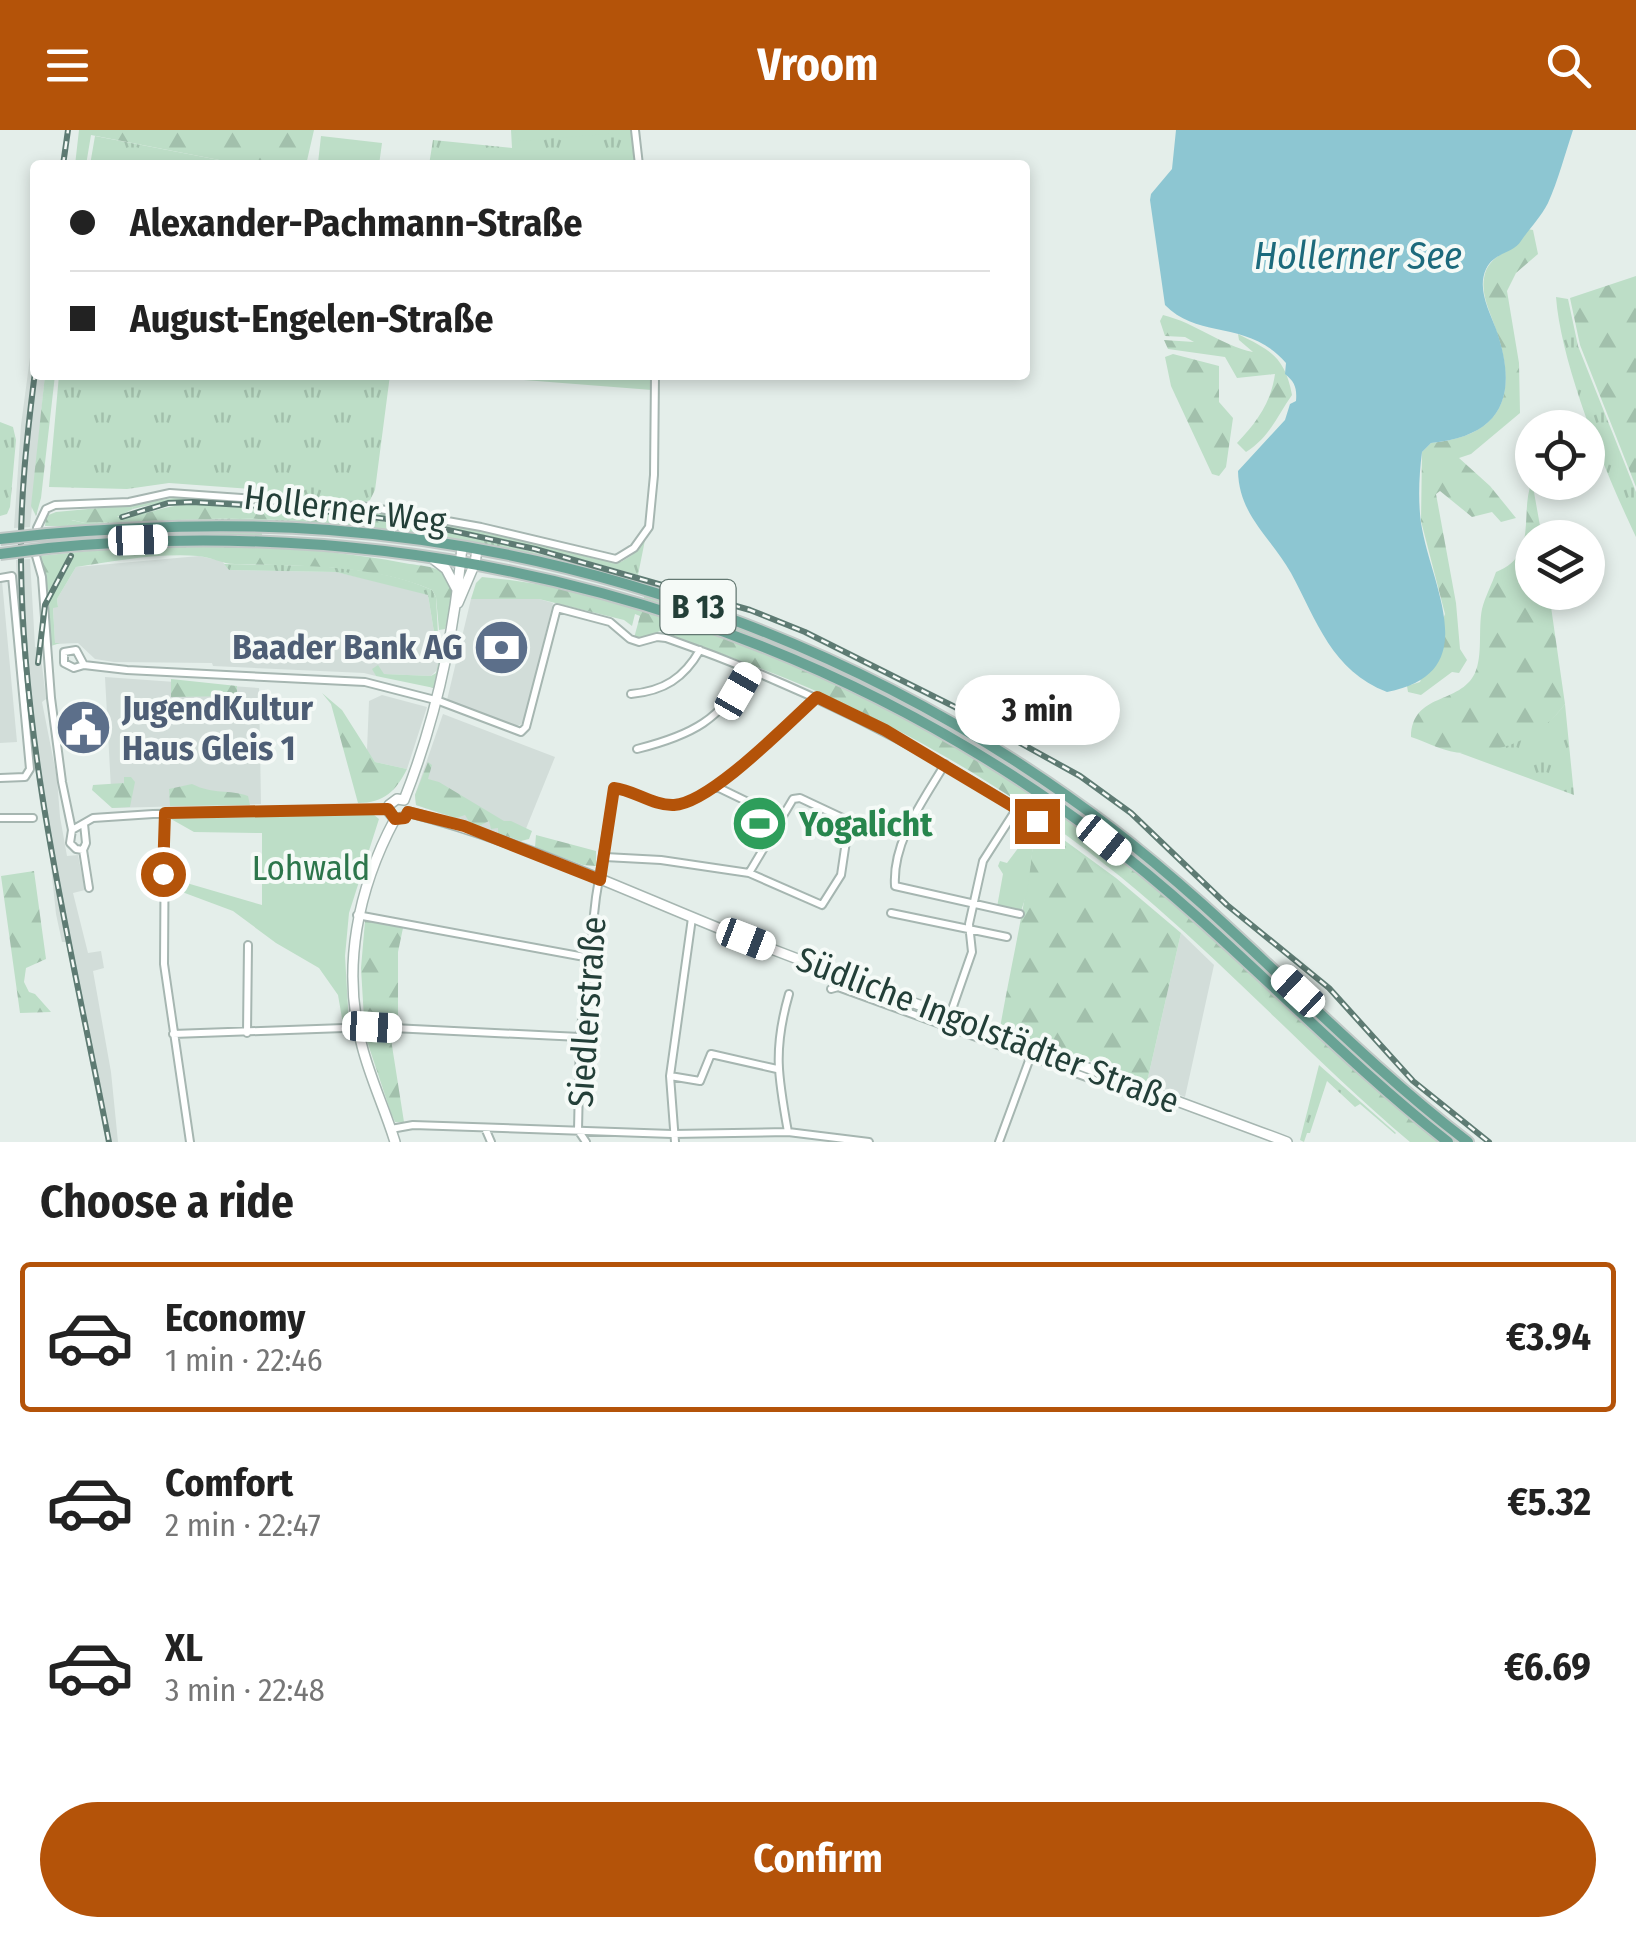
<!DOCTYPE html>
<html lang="en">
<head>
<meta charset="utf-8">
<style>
  :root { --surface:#fff; --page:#f6f6f6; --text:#222; --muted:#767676; --line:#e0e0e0; --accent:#b45309 }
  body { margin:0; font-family:"Fira Sans Condensed",sans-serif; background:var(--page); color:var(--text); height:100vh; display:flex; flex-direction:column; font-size:38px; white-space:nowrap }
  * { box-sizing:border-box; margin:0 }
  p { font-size:32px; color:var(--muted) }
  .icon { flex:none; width:55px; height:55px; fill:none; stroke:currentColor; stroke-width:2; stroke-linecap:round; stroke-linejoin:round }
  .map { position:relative; height:1012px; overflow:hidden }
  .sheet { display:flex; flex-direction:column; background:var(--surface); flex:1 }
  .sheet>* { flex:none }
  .banner { position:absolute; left:30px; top:30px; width:1000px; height:220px; border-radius:10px; box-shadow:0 5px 15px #0003; display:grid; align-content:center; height:220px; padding:0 40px; background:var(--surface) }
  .fabs { position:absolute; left:1515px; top:280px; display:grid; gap:20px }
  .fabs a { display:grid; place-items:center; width:90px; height:90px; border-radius:50%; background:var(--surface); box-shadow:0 5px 15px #0003; font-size:50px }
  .end { position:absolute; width:45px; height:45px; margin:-22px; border:12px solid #b45309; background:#fff; box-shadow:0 0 0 5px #fff }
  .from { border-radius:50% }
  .bubble { position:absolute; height:70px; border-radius:35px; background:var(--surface); box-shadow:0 5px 15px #0003; font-size:32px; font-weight:700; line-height:70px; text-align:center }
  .car { position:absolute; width:30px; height:60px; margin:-30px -15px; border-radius:12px; box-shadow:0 0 8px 2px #0007; background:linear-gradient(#fff 24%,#345 0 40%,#fff 0 76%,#345 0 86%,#fff 0) }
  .banner b { display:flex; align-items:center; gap:35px; height:95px; font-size:38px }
  .banner b+b { border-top:2px solid var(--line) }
  .banner i { width:25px; height:25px; background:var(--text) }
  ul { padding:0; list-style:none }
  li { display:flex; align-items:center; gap:30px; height:150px; margin:0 20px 15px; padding:0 20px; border:5px solid transparent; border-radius:10px }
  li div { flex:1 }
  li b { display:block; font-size:38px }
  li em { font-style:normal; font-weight:700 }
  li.current { border-color:var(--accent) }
  li>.icon { width:90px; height:90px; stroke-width:1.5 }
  h2 { padding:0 40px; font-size:45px; line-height:120px }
  .button { display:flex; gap:20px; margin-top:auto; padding:20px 40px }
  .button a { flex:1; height:115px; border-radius:60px; background:var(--accent); color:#fff; font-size:40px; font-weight:700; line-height:115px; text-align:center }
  header { display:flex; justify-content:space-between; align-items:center; height:130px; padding:0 40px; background:var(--accent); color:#fff; font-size:45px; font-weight:700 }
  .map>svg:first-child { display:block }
  .built { fill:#d2ddd9 }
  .grass { fill:url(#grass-tufts) }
  .forest { fill:url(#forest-firs) }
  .park { fill:#bddec7 }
  .water { fill:#8dc6d2 }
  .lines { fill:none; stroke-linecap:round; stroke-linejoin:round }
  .minor-casing { stroke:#a6b6b1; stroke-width:10 }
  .tertiary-casing { stroke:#a6b6b1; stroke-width:12 }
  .primary-casing { stroke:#c1c9c7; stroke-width:14 }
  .minor { stroke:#fff; stroke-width:6 }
  .tertiary { stroke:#fff; stroke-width:9 }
  .primary { stroke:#69a395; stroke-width:10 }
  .rail-casing { stroke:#5e7b73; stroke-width:6 }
  .rail { stroke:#f5faf7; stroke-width:2.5; stroke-dasharray:8; stroke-linecap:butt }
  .primary-bridge-casing { stroke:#c1c9c7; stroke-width:14; stroke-linecap:butt }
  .primary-bridge { stroke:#69a395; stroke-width:10 }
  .route { stroke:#b45309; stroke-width:12 }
  .labels { text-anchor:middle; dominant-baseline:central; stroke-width:8; stroke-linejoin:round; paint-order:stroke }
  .shield { fill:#f5faf7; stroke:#627771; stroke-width:2.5 }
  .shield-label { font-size:32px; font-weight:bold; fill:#233f38 }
  .street-label { font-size:35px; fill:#233f38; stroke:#f5faf7 }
  .service-label { font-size:35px; font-weight:bold; fill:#4e5e75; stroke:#f5faf7; text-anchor:end }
  .leisure-label { font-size:35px; font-weight:bold; fill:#27864d; stroke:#f5faf7; text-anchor:start }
  .park-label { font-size:35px; fill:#2d764b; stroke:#f5faf7 }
  .water-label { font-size:38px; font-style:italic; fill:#1d6a7c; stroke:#f5faf7 }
</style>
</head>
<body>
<header><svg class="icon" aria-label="menu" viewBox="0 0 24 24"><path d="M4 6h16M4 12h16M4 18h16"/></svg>Vroom<svg class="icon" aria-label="search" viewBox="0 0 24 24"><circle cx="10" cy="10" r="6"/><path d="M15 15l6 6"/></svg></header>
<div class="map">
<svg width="1636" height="1012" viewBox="0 0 1636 1012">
  <defs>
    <pattern id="grass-tufts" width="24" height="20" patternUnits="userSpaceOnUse" patternTransform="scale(2.5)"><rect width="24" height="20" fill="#bddec7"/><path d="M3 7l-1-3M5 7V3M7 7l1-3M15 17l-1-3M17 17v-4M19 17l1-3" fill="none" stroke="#a2c0ac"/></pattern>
    <pattern id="forest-firs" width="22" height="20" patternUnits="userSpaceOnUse" patternTransform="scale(2.5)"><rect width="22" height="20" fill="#bddec7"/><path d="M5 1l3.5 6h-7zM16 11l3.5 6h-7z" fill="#a2c0ac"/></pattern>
  </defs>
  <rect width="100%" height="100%" fill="#e4eeea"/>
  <path class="built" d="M 35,190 L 35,245 L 45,245 L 30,397 L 14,398 L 21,295 Z
    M 199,426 L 222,431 L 229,440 L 336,442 L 420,461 L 428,465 L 434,502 L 443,512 L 438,539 L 431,546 L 383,544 L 373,539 L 376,546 L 364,543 L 213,536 L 212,533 L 114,532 L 95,529 L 78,513 L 55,514 L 53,477 L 58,476 L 57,469 L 76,437 Z
    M 30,429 L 35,517 L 40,518 L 46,569 L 42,572 L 57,648 L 60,687 L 67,726 L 78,725 L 85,760 L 73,763 L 88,823 L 101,821 L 104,838 L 93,841 L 111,942 L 118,1012 L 106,1012 L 66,812 L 62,812 L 56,784 L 45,680 L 41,680 L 31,610 L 19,498 L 16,430 Z
    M 2,451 L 17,612 L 0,613 L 0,452 Z
    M 471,469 L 539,469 L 553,473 L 524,591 L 520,595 L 514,596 L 447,570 Z
    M 105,547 L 259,558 L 261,674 L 112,678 Z
    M 382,565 L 427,577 L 407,639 L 375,632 L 367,620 L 369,571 Z
    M 443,584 L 555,627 L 521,711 L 416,675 L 415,665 Z
    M 1181,803 L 1214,835 L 1185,967 L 1147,952 Z"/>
  <path class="grass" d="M 511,0 L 633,0 L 637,35 L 429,35 L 433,10 L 512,18 Z
    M 95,6 L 245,35 L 90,35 Z
    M 1556,167 L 1568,169 L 1578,216 L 1636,362 L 1636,407 C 1606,344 1561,235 1556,167 Z
    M 59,245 L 390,245 L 375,360 L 370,370 L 362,374 L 251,359 L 169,353 L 127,359 L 49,357 Z
    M 459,245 L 651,245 L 652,260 Z
    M 0,292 L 13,297 L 16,310 L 10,377 L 7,384 L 0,386 Z
    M 186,366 L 321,375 L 389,383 L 471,398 L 596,429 L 621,432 L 632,425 L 646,405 L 638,445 C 517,411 396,381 270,373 C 220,370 181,366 133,379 L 131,375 Z
    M 240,388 L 321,392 L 354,397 L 221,391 L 65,397 L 71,390 L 85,393 Z
    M 437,400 L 499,413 L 631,448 L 490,417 L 425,406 L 437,407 Z
    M 262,401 L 262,405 L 173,405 L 47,412 L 47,409 L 158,402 Z
    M 224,434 C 292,436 369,432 432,460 L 436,467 L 438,504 L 444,510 L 434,558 L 376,546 L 372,539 L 378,535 L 384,544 L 431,546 L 436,543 L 443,512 L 434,502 L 428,465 L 336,442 L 229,440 Z
    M 644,466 C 819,518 990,605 1132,720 C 1246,812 1344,923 1460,1012 L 1454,1012 C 1352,929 1262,832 1161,749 C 1006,622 833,533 644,468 Z
    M 1565,574 L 1574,665 L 1460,623 C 1498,618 1541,607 1565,574 Z
    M 1319,935 L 1396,1003 L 1395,1004 L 1360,974 L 1355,977 L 1327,951 L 1310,1003 L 1307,1003 L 1304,1012 L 1300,1010 Z"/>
  <path class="forest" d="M 79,0 L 314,0 L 306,35 L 245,35 L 91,5 L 86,35 L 75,35 Z
    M 1527,99 L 1533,100 L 1538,124 L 1516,143 L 1507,161 L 1519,233 L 1520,283 L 1471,324 L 1459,328 L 1490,356 L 1516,388 L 1501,392 L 1492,382 L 1472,387 L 1440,361 L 1436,364 L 1456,473 L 1460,519 L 1467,530 L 1459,543 L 1452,542 L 1421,565 L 1408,562 L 1407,556 L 1420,552 L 1445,484 L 1421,391 L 1422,322 L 1431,313 C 1502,306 1519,266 1496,200 C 1491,183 1481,167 1484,148 C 1488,121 1518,123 1527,99 Z
    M 1636,146 L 1636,357 L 1580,215 L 1570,168 Z
    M 1163,185 C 1196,193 1222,216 1253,222 L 1239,210 L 1238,204 C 1270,220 1285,227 1292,265 C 1277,286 1270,307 1246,322 L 1237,313 C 1256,293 1271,273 1275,244 L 1237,248 L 1225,227 L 1168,219 L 1164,210 L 1194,212 L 1185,207 L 1165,206 L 1160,191 Z
    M 1173,224 L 1219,236 L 1219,272 L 1233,288 L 1226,337 L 1219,346 L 1212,344 L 1171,256 L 1165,227 Z
    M 45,245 L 55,245 L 41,368 L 36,386 L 31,376 Z
    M 1532,351 L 1542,407 L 1532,408 L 1532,462 L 1549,463 L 1565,574 C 1542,606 1503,623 1463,623 C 1447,623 1426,612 1411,607 C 1412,562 1460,575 1475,543 C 1483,525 1478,499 1482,479 C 1485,467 1492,454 1496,442 C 1539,426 1519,383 1532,351 Z
    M 131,375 L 133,379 L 117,387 C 138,388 162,376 184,375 C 268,373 354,386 436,400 L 439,404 L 424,406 L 321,392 L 240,388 L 85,393 L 72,390 L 66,396 L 45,396 L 46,386 L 56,382 Z
    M 149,415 C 235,415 319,417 404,433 C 419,436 436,435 447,446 C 458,458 449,486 445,499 L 439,500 L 436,467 L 432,460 C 372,434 299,436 235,434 C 222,434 212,427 198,426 C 159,423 115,431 76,437 L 57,469 L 58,477 L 53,478 L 55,513 L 60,513 L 51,516 L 48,473 L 74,426 L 69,426 L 47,464 L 39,426 Z
    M 482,447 C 724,469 1009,624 1189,784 C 1274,859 1352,941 1441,1012 L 1410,1012 C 1321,937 1242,851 1154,775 C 1053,687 932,611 809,558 C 760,537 710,520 660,501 L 644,508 L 634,508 L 640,486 L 635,484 L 632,496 L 624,490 L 539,469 L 471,469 L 476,453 Z
    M 171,549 L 237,556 L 237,566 L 171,567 Z
    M 322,563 L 342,580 L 375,632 L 407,639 C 396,661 384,673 358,673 L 331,574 Z
    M 428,632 L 432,635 L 428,649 L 439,652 L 504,691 L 511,691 L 532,701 L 529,709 L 521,711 L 498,703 L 498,698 L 491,699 L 489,691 L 479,696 L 470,693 L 465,685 L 456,688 L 416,675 L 415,665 Z
    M 124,647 L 131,647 L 135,652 L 130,677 L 112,678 L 92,660 L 93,655 L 124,653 Z
    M 192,654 C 214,665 229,659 248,666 L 250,675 L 170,676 L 169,659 Z
    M 1049,699 L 1116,748 L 1181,803 L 1147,952 L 1000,898 C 1011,835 1026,772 1034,708 Z
    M 536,705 L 596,721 L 596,736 L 583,735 L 535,717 Z
    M 34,741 L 46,829 L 26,838 L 24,852 L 29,862 L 35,864 L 51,882 L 20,883 L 1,746 Z
    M 365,791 L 403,798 L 398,822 L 398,895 L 367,894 L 364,889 L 361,838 Z
    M 364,902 L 390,903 L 404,992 L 395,992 L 391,983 Z"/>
  <path class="park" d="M 515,0 L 620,0 L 620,3 L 519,11 Z
    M 321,6 L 382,13 L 379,35 L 318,33 Z
    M 373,684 L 379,689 L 349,783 L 345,826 L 349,894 L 343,894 L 338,865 L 319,838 L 276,813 L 233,781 L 166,756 L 166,747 L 262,775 L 262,703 L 194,702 L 171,689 Z
    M 1033,698 L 1049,699 L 1034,709 L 1027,763 L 1021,781 L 997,777 L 1003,744 L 998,736 L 1000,731 L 1007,733 Z"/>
  <path class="water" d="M 1176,0 L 1573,0 C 1565,24 1558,51 1548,73 C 1541,87 1529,99 1521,111 C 1513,124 1494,122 1486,139 C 1477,159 1489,180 1496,199 C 1519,265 1503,306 1431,313 L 1422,322 C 1419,345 1418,371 1421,393 C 1431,457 1486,543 1387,562 C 1332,541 1317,491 1291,443 C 1271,407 1239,386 1238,341 L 1285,290 L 1290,274 L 1296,271 C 1297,258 1295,252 1285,244 L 1286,233 C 1248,189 1199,210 1165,175 L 1150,70 L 1151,64 L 1172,39 Z"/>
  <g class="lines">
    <defs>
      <path id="minor" d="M 635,0 L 639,35
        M 37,398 L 46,379 L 55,375 L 129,372 L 170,363 L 369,377 L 481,397 L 616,429 L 634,418 L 649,397 L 654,345 L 655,245
        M 36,426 L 42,447 L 51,568 L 62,652 L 72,700 L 70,713 L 76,719 L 83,720
        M 0,448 L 12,446 L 30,639 L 25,647 L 0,648
        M 84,535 L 76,520 L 64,522 L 64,533 L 74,538 L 84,535 L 127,540 L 365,552 L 439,571 L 521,602 L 526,597 L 557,478 L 610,492 L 630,509 L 639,512 L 657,507 L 666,508 C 801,555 917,614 1037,691
        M 631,564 C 664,561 684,548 700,520
        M 637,619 C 693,605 720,590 750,540
        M 945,634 C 923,671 892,712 895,756 L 1020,784
        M 715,656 L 781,688
        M 165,683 L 164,834 L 190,1012
        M 0,688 L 33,688
        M 84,694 L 86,713 L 83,720 L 89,758
        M 72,700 L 93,688 L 153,684 L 388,679
        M 605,727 L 661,730 L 749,743 L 822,775 L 841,745 L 849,691 L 800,668 L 793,669 L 749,743
        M 891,783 L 1007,807
        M 357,785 L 590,828
        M 831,859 L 838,857 L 1100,952
        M 950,885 L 972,822 L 969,794 L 983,731 L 1017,678
        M 247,903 L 248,815
        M 173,904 L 372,897 L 580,907
        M 670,946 L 700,951 L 711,924 L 777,939
        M 485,998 L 491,1012
        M 391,999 L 413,995 L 672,1004 L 788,1002 L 869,1012
        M 788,1002 C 778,947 773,919 789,864
        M 586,1012 L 578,1000 L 580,907 L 596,767 L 614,658 C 635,660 653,676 674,675 C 711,674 788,593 817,567
        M 675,1012 L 670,946 L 692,788
        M 999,1012 L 1030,928"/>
      <path id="tertiary" d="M 432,428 L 446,439 L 456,458
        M 458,473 L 475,433 L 477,420
        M 404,670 C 437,587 454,505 462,417
        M 395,689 L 405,687 L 408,682 C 526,712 636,766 748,810 C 927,879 1107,945 1287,1012
        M 395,689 L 389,682 L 389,675 L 397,669 L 404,670
        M 395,1012 C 385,979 370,948 362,916 C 341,838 358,758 395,689"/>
      <path id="primary" d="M 47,404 C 141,396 235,393 329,400 C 610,421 886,527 1111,698 C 1237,794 1342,916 1468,1012
        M 48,418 C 426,382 797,478 1102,708 C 1225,801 1327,917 1448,1012"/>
    </defs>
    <use href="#minor" class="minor-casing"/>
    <use href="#tertiary" class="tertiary-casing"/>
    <use href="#primary" class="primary-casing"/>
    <use href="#minor" class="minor"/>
    <use href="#tertiary" class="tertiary"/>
    <use href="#primary" class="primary"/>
    <defs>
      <path id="rail" d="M 63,35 L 68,0
        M 35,242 C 27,305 20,369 21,432 C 23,627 72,821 109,1012
        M 122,387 L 168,373 L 192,372 L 298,378 L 412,392 L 535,419 L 750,480 L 805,502 L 955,577 L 1080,646 L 1131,683 L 1227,775 L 1329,858 L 1413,951 L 1489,1012
        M 38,533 L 45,475 L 71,426"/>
    </defs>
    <use href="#rail" class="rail-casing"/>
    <use href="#rail" class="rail"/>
    <defs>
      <path id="primary-bridge" d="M 0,409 L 47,404
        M 0,424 L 48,418"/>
    </defs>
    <use href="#primary-bridge" class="primary-bridge-casing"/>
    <use href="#primary-bridge" class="primary-bridge"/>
  </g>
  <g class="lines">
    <path class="route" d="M 163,744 L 165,683 L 388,679 L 395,689 L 405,688 L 408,682 L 464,696 L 600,750 L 614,658 C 634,660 653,676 674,675 C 711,673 788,593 817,567 L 885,600 L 1037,691"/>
  </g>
  <defs>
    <symbol id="bank-disc" viewBox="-11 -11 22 22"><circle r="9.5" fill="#5c6f8a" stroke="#f5faf7"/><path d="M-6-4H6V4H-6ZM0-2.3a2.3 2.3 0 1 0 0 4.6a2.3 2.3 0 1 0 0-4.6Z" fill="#fff"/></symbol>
    <symbol id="civic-disc" viewBox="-11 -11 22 22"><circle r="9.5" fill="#5c6f8a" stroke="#f5faf7"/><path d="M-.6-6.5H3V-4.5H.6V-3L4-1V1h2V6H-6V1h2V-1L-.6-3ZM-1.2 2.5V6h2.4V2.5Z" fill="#fff"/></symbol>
    <symbol id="stadium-disc" viewBox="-11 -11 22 22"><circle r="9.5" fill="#2e9e5b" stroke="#f5faf7"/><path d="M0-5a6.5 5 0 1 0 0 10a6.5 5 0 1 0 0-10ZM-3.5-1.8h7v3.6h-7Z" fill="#fff"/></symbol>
  </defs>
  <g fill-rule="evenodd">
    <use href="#bank-disc" x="470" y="486" width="63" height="63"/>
    <use href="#civic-disc" x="52" y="566" width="63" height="63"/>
    <use href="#stadium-disc" x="728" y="662" width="63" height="63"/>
  </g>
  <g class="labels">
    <rect class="shield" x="660.5" y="450" width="75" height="54" rx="8"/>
    <g class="shield-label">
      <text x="698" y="477">B 13</text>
    </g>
    <g class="street-label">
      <text transform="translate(345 379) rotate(7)">Hollerner Weg</text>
      <text transform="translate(587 882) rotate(-86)">Siedlerstraße</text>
      <text transform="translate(988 900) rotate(21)">Südliche Ingolstädter Straße</text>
    </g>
    <g class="service-label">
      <text x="463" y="517">Baader Bank AG</text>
      <text x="122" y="578" text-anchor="start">JugendKultur<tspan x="122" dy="40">Haus Gleis 1</tspan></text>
    </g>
    <g class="leisure-label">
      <text x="799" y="694">Yogalicht</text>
    </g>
    <g class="park-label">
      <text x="311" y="738">Lohwald</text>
    </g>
    <g class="water-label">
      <text x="1358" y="126">Hollerner See</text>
    </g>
  </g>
</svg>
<div class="fabs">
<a><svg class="icon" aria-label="locate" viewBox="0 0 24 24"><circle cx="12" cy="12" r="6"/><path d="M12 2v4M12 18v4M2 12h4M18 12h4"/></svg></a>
<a><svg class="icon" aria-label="layers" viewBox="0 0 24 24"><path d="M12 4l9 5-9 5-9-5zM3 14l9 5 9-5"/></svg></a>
</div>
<i class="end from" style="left:163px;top:744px"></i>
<i class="end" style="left:1037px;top:691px"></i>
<div class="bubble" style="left:955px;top:545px;width:165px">3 min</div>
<i class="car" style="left:138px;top:410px;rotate:88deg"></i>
<i class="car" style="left:738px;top:561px;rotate:30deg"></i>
<i class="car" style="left:1104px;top:710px;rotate:129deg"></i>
<i class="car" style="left:746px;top:809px;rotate:111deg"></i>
<i class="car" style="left:1298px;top:861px;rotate:313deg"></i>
<i class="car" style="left:372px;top:897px;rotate:93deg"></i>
<div class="banner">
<b><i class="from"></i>Alexander-Pachmann-Straße</b>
<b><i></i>August-Engelen-Straße</b>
</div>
</div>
<section class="sheet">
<h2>Choose a ride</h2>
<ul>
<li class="current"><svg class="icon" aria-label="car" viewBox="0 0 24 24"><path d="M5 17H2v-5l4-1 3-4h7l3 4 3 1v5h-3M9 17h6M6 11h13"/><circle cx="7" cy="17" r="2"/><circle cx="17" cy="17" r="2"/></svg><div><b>Economy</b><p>1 min · 22:46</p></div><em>€3.94</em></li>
<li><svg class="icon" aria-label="car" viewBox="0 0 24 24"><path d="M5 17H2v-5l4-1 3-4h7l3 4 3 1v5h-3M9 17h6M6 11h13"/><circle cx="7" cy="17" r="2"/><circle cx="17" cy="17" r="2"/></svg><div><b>Comfort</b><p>2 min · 22:47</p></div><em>€5.32</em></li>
<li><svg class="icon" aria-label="car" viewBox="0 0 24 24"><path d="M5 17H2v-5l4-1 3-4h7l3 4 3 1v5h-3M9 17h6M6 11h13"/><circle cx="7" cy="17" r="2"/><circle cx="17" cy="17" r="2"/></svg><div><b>XL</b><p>3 min · 22:48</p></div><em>€6.69</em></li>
</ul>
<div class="button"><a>Confirm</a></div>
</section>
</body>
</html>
